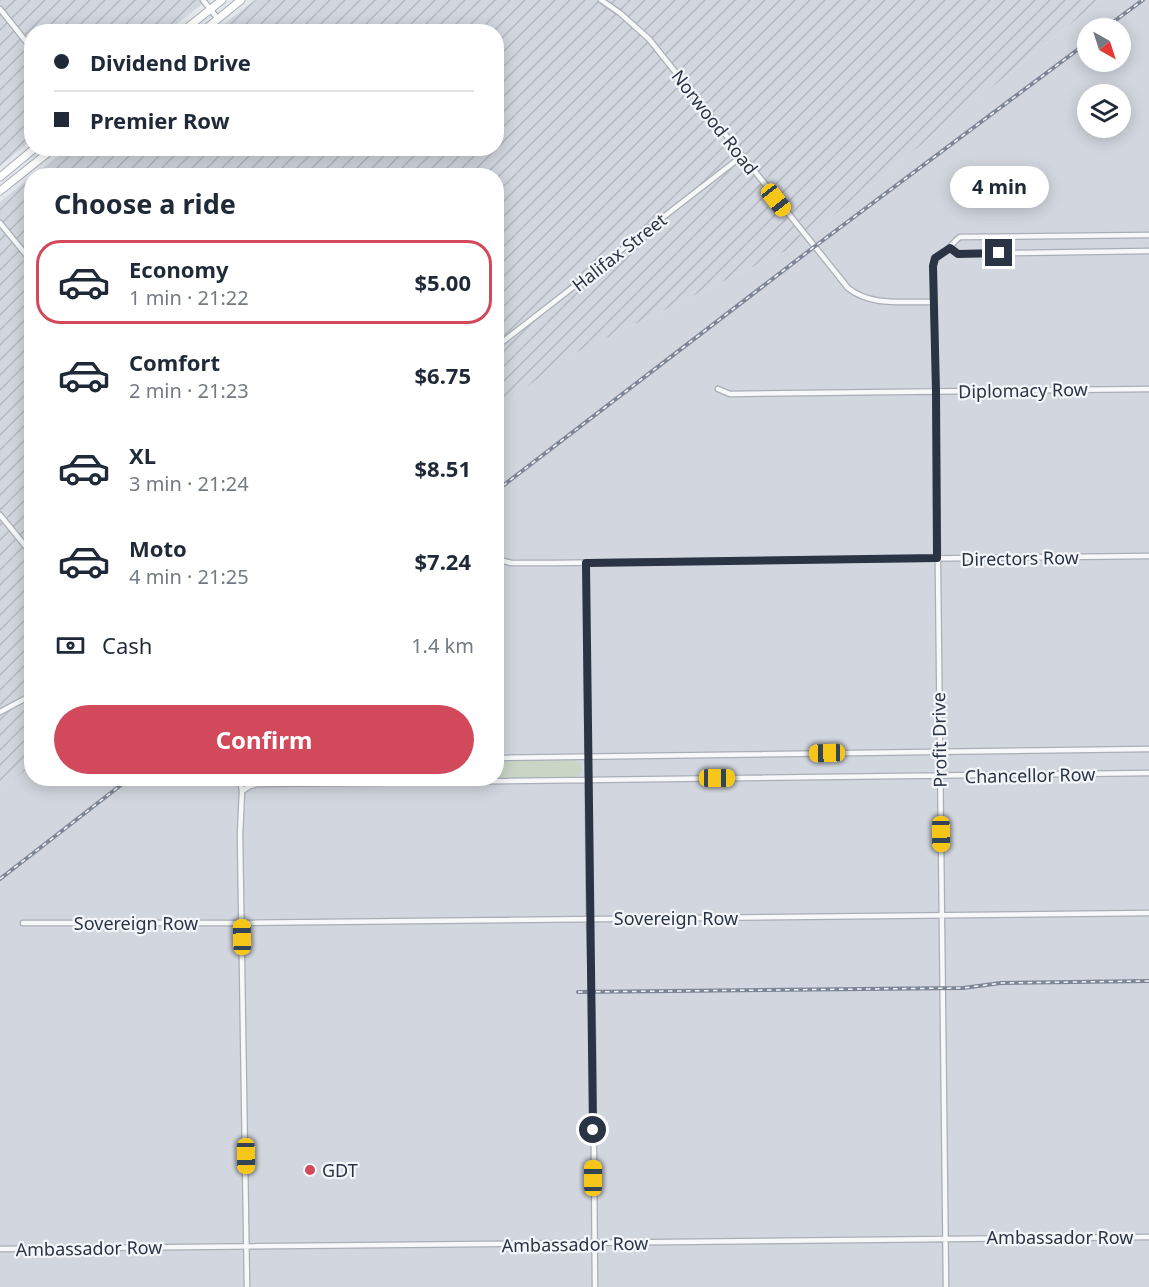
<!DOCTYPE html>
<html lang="en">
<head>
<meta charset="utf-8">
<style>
  :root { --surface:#fff; --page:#f2f2f3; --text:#1f2937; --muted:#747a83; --line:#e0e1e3; --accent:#d1495b }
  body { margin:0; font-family:"Noto Sans",sans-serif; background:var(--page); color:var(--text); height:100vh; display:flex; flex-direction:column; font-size:22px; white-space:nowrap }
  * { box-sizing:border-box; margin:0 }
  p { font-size:20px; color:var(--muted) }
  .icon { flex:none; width:33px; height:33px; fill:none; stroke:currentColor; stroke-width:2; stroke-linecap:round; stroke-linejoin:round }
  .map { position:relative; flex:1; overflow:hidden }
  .side { position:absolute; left:24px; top:168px; width:480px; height:618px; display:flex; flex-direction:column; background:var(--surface); border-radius:24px; box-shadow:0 3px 15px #0003 }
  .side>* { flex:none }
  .guide { position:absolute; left:24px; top:24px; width:480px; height:132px; border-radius:24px; box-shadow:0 3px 15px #0003; display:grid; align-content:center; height:132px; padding:0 30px; background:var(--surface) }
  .needle { width:39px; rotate:141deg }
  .fabs { position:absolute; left:1077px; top:18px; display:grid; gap:12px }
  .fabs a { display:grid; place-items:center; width:54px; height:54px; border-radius:50%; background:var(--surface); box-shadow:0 3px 15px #0003; font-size:30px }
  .end { position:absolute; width:27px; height:27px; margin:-14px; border:8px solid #2b3445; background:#fff; box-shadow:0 0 0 3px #fff }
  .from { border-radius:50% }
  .bubble { position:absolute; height:42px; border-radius:21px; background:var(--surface); box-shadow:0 3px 15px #0003; font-size:20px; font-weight:700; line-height:42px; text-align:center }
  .car { position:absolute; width:18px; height:36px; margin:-18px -9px; border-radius:8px; box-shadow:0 0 4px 2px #0007; background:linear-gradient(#f5c518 24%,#345 0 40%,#f5c518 0 76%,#345 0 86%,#f5c518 0) }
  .guide b { display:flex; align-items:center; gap:21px; height:57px; font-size:22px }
  .guide b+b { border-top:2px solid var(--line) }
  .guide i { width:15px; height:15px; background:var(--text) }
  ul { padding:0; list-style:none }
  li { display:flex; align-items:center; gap:18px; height:84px; margin:0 12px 9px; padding:0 18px; border:3px solid transparent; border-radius:24px }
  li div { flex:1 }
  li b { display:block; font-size:22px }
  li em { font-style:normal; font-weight:700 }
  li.on { border-color:var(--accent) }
  li>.icon { width:54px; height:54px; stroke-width:1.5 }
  h2 { padding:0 30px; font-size:27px; line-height:72px }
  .pay { display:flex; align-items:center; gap:15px; height:66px; padding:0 30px; font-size:22px }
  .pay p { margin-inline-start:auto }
  .action { display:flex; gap:12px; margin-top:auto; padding:12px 30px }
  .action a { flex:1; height:69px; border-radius:36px; background:var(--accent); color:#fff; font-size:24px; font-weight:700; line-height:69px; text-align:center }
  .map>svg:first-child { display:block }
  .built { fill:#d2d6de; fill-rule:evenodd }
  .industrial { fill:url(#industrial-furrows) }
  .grass { fill:#c9d6c5 }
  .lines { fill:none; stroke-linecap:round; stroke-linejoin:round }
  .minor-casing { stroke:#a9aeb7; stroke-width:7 }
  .secondary-casing { stroke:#a9aeb7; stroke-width:9 }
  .minor { stroke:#f7f8fa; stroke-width:4.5 }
  .secondary { stroke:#fff; stroke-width:7 }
  .rail-casing { stroke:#7d8696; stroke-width:4 }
  .rail { stroke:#f4f6f9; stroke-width:1.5; stroke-dasharray:4.5; stroke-linecap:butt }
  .route { stroke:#2b3445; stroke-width:8 }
  .poi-dot { fill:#d1495b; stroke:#f4f6f9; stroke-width:2 }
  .labels { text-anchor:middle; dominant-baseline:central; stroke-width:4.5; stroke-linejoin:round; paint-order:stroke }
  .street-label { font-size:18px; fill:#2b3445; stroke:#f4f6f9 }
  .poi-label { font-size:18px; fill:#2b3445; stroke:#f4f6f9; text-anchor:start }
</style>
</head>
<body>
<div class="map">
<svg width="1149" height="1287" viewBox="0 0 1149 1287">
  <defs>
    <pattern id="industrial-furrows" width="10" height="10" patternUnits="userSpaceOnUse" patternTransform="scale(1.5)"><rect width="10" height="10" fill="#d2d6de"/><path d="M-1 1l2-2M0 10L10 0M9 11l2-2" fill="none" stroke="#b4b8c0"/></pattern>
  </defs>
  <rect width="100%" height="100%" fill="#e4e7ec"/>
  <path class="built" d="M 1100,0 L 1149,0 L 1149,1287 L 0,1287 L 0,790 L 31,766 L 32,778 L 496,778 L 497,410 L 565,358 L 796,246 ZM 1088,28 L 1120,28 L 1120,62 L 1088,62 ZM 1088,94 L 1120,94 L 1120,128 L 1088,128 Z"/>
  <path class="industrial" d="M 0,0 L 207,0 L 168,31 L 32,32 L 31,140 L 0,166 Z
    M 255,0 L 1100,0 L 796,246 L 565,358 L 497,410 L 496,176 L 33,176 L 67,149 L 496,148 L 496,32 L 215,31 Z
    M 31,177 L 31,766 L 0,790 L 0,202 Z"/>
  <path class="grass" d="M 497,760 L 574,760 L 581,764 L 582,769 L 579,776 L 574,777 L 497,778 Z
    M 259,779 L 467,779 L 265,781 Z"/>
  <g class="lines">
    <defs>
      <path id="minor" d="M 203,0 L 218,19
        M 601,0 L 620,13 L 649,39 L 848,288 C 871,307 905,301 934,302
        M 0,9 L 32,49
        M 0,223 L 32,262
        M 950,248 L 958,254 L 1149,251
        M 496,347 L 742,156
        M 718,389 L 730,394 L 1149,389
        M 0,515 L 32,554
        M 496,559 L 511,563 L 554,563 L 1149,556
        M 586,563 L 589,919 L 593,1039 L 595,1287
        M 0,712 L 32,695
        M 496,758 L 1149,749
        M 242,778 L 241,785 L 242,791 L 240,835 L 247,1287
        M 242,791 L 250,786 L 257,784 L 1149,773
        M 23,923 L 242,923 L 1149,913
        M 0,1249 L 1149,1237
        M 946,1287 L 936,391 L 933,266 C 937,254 942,256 949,248 C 954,243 954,241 960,237 L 1149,235"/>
      <path id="secondary" d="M 182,32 L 222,0
        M 202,32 L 241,0
        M 0,177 L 35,148
        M 0,191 L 54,148"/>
    </defs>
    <use href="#minor" class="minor-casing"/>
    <use href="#secondary" class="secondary-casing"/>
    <use href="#minor" class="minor"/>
    <use href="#secondary" class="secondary"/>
    <defs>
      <path id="rail" d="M 1105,28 L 1143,0
        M 496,491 L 814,247 L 1088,42
        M 0,879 L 130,778
        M 578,992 L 963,988 L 1001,983 L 1149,981"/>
    </defs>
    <use href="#rail" class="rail-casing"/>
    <use href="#rail" class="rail"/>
  </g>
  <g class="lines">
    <path class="route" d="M 593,1130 L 586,563 L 937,558 L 936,391 L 933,266 L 935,258 L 950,248 L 958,254 L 999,253"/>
  </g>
  <circle class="poi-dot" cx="310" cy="1170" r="6"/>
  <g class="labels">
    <g class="street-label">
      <text transform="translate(715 122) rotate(52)">Norwood Road</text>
      <text transform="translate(619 252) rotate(-38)">Halifax Street</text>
      <text transform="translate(1023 390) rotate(-1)">Diplomacy Row</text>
      <text transform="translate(1020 558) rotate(-1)">Directors Row</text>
      <text transform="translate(939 740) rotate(-91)">Profit Drive</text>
      <text transform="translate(1030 775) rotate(-1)">Chancellor Row</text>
      <text x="676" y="918">Sovereign Row</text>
      <text x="136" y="923">Sovereign Row</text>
      <text x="1060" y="1237">Ambassador Row</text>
      <text transform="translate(575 1244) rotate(-1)">Ambassador Row</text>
      <text transform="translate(89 1248) rotate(-1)">Ambassador Row</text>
    </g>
    <g class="poi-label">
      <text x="322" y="1170">GDT</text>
    </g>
  </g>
</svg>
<div class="fabs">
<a><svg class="needle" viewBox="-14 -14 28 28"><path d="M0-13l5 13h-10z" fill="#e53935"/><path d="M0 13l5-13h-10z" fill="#747a83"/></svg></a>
<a><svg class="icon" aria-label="layers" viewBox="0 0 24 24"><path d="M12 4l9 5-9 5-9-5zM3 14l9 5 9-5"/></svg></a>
</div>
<i class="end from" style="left:593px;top:1130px"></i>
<i class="end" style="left:999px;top:253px"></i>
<div class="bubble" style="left:950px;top:166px;width:99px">4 min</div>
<i class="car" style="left:776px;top:200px;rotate:142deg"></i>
<i class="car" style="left:827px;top:753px;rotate:269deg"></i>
<i class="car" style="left:717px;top:778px;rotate:90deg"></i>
<i class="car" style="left:941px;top:834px;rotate:179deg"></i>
<i class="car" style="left:242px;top:937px;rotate:359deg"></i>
<i class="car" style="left:246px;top:1156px;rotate:179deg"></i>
<i class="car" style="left:593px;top:1178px;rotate:0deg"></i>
<div class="guide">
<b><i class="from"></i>Dividend Drive</b>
<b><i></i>Premier Row</b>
</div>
<section class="side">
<h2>Choose a ride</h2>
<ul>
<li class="on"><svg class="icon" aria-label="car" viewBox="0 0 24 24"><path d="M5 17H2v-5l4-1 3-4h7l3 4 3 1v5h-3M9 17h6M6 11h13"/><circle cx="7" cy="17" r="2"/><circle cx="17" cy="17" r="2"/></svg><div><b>Economy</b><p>1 min · 21:22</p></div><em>$5.00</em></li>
<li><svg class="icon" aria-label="car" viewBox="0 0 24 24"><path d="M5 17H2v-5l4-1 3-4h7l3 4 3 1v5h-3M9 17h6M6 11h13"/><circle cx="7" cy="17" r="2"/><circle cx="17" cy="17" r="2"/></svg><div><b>Comfort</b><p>2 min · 21:23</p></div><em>$6.75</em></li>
<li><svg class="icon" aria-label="car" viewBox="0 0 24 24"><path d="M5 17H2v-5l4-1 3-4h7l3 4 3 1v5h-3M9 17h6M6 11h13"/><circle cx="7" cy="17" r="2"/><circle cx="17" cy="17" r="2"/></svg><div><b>XL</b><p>3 min · 21:24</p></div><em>$8.51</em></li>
<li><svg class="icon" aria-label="car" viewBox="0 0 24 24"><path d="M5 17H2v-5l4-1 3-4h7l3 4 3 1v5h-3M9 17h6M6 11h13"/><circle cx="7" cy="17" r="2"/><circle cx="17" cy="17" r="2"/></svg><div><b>Moto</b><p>4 min · 21:25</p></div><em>$7.24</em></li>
</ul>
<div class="pay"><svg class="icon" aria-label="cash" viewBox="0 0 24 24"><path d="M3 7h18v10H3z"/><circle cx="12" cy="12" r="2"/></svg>Cash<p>1.4 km</p></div>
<div class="action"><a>Confirm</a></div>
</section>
</div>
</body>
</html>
